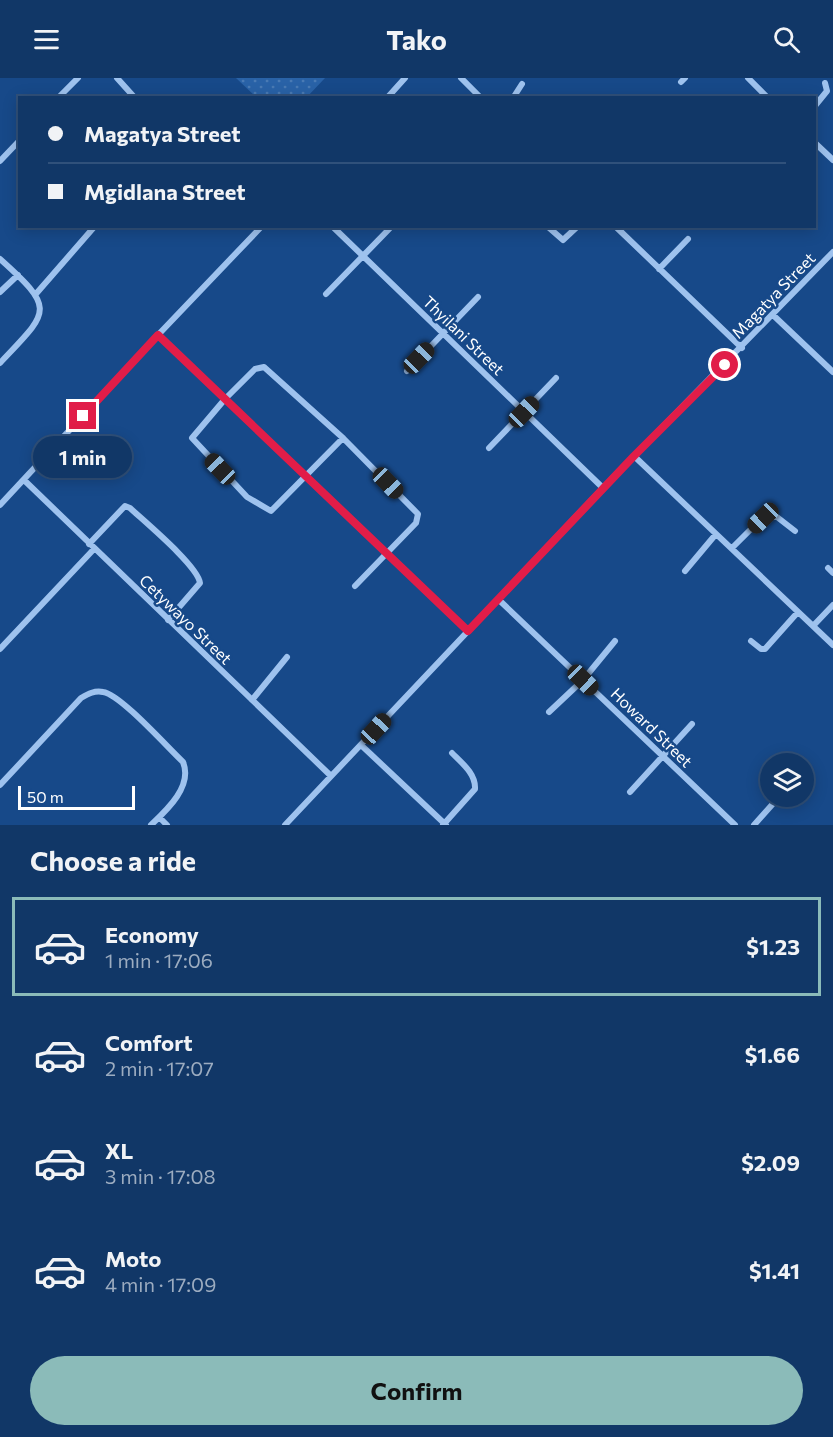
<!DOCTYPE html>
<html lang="en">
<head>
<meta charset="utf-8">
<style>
  :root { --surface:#113767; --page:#1e4270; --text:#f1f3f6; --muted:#9cacc0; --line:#30517b; --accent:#8bbbb9 }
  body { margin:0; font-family:Commissioner,sans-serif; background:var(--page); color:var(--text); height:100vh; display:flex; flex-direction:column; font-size:22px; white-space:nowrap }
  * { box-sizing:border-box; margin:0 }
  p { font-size:20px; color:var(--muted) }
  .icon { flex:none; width:33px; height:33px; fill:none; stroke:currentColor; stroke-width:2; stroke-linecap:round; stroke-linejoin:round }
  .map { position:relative; height:747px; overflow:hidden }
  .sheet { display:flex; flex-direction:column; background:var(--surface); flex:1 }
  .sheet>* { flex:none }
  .hud { position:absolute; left:18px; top:18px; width:798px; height:132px; border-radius:0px; box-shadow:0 3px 15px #0003,0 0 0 2px var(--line); display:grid; align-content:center; height:132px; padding:0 30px; background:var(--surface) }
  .tools { position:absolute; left:760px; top:675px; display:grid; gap:12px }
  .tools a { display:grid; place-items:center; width:54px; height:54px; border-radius:50%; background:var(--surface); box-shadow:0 3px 15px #0003,0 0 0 2px var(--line); font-size:30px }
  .scale { position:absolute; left:18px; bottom:15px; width:117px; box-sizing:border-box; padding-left:6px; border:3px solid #fff; border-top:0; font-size:16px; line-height:21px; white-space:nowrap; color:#fff; -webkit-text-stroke:4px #174989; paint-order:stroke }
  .end { position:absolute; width:27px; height:27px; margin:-14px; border:8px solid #e11d48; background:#fff; box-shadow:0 0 0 3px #fff }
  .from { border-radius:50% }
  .bubble { position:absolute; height:42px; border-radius:21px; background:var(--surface); box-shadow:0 3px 15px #0003,0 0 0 2px var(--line); font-size:20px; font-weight:700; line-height:42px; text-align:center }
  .car { position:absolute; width:18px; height:36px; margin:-18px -9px; border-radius:8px; box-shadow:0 0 4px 2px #0007; background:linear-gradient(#222 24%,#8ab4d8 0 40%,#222 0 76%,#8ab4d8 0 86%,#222 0) }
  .hud b { display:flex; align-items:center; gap:21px; height:57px; font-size:22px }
  .hud b+b { border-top:2px solid var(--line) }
  .hud i { width:15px; height:15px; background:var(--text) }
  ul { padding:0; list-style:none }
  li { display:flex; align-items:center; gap:18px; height:99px; margin:0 12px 9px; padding:0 18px; border:3px solid transparent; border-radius:0px }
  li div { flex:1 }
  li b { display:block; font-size:22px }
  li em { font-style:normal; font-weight:700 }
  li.on { border-color:var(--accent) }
  li>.icon { width:54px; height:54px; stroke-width:1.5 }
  h2 { padding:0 30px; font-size:27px; line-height:72px }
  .button { display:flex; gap:12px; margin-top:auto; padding:12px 30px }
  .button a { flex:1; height:69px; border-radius:36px; background:var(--accent); color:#111; font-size:24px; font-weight:700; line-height:69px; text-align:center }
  header { display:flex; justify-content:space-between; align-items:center; height:78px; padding:0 30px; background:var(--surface); font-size:27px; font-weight:700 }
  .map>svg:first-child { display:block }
  .grass { fill:url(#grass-dots) }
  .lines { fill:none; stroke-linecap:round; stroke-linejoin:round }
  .street { stroke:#9ec2ee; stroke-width:6 }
  .route { stroke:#e11d48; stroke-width:8 }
  .labels { text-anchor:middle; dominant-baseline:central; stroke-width:5; stroke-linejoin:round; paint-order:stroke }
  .street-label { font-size:16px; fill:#fff; stroke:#174989 }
</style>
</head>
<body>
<header><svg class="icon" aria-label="menu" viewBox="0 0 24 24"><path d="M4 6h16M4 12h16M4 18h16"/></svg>Tako<svg class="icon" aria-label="search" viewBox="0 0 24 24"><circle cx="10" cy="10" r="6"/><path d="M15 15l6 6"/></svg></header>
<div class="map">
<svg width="833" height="747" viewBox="0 0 833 747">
  <defs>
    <pattern id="grass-dots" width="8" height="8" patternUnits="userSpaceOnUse" patternTransform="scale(1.5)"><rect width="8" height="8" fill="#2962a7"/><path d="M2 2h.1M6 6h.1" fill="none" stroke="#497ab4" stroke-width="1.8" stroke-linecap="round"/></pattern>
  </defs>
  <rect width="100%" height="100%" fill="#174989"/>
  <path class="grass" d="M 236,0 L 325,0 L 306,20 L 256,19 Z"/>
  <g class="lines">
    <path class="street" d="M 117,0 L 135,20
      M 461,0 L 481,20
      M 748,0 L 768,20
      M 681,4 L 685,0
      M 58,20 L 78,0
      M 387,20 L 405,0
      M 513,20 L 522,6
      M 814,29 L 827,13 L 825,5
      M 814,64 L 833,82
      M 0,83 L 20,62
      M 332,148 L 603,410
      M 547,148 L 563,162 L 578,148
      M 615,148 L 742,270
      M 0,181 C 57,232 49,233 0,285
      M 659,191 L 688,161
      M 0,214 L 18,197
      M 326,216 L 392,148
      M 35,217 L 95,148
      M 773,237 L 833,294
      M 158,257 L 468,553
      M 407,293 L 478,219
      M 343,360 L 271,433 L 247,419 L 192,360 L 225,321 L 255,291 L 264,289 L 343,360 L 418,436 L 416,445 L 355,508
      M 489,370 L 556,300
      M 634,378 L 833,567
      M 24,402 L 331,698
      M 0,427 L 158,257 L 262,148
      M 89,466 L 125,428 L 130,430 C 145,444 198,488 200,505 L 168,542
      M 732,470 L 763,439 L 777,439 L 795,453
      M 828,490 L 833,495
      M 685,493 L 716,456
      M 498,521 L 735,747
      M 813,548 L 833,527
      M 751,563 L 761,571 L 765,571 L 798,534
      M 0,571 L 94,471
      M 252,622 L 287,579
      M 549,634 L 583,602 L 615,563
      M 361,667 L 446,747
      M 0,707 L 81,620 C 88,616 95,612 103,614 C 120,616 168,670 183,684 C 193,708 167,732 151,747
      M 630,714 L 692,646
      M 159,739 L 167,747
      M 285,747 L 603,410 L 833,174
      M 443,747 L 475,711 C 476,696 462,685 452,675
      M 754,747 L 779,719"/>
  </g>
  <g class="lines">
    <path class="route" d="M 83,338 L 158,257 L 468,553 L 634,378 L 725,287"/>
  </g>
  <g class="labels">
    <g class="street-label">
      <text transform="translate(773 217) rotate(-46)">Magatya Street</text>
      <text transform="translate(464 257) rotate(44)">Thyilani Street</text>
      <text transform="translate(186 541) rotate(44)">Cetywayo Street</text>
      <text transform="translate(652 649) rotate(44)">Howard Street</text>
    </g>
  </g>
</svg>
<div class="tools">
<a><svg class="icon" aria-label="layers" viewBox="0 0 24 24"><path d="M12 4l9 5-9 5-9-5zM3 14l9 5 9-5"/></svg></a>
</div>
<div class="scale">50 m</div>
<i class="end from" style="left:725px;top:287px"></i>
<i class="end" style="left:83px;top:338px"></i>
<div class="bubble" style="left:33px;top:358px;width:99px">1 min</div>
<i class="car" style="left:419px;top:280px;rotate:44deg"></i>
<i class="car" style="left:524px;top:334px;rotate:44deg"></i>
<i class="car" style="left:220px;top:391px;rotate:316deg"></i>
<i class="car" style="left:388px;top:405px;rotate:136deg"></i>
<i class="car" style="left:763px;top:440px;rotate:226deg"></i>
<i class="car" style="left:583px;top:602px;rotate:134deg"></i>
<i class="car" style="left:376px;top:651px;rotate:43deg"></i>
<div class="hud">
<b><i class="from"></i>Magatya Street</b>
<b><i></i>Mgidlana Street</b>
</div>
</div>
<section class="sheet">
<h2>Choose a ride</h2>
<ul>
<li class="on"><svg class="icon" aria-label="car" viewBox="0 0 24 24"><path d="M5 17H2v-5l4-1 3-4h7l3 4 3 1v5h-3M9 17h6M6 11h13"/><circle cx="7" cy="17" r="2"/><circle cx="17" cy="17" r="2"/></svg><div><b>Economy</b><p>1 min · 17:06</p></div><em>$1.23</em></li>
<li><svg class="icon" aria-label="car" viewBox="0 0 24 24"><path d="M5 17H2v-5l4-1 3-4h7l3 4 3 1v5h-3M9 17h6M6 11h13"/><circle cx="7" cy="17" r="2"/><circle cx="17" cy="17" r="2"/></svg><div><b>Comfort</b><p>2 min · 17:07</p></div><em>$1.66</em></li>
<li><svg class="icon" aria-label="car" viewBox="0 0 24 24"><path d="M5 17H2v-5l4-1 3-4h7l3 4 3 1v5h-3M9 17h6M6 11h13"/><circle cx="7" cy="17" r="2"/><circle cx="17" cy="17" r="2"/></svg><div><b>XL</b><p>3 min · 17:08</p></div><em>$2.09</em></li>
<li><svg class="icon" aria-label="car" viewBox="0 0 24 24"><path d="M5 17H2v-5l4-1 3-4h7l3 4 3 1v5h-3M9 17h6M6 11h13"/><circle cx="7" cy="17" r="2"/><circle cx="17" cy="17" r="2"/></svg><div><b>Moto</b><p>4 min · 17:09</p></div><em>$1.41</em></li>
</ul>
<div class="button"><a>Confirm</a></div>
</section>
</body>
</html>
